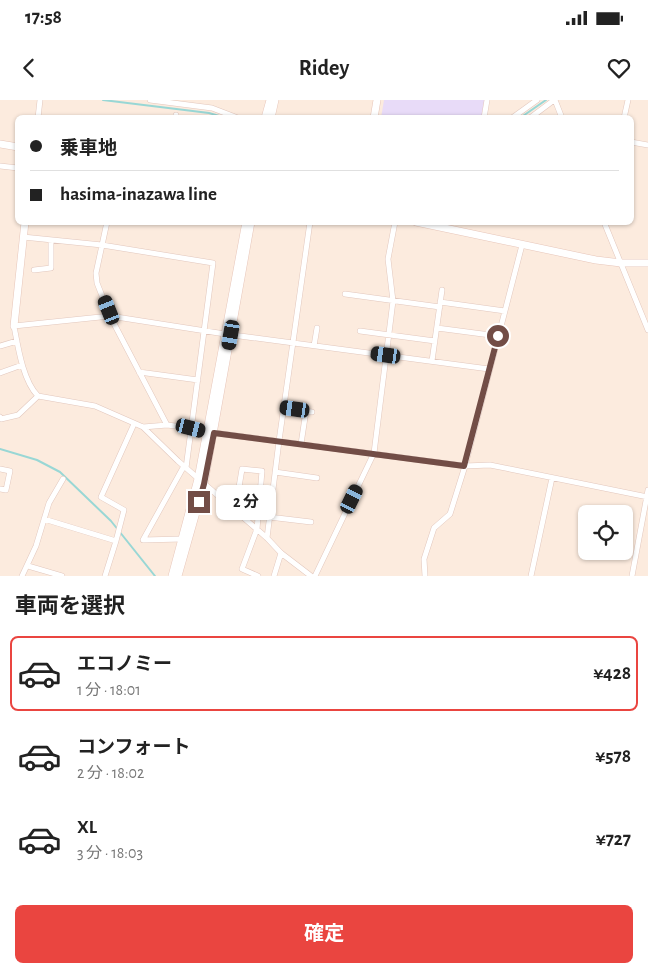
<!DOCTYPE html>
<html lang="ja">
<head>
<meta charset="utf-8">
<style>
  :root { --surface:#fff; --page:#f2f2f2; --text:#222; --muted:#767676; --line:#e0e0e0; --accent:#ea4540 }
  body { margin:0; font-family:"Alegreya Sans","Noto Sans JP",sans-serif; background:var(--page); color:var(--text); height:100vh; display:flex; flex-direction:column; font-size:19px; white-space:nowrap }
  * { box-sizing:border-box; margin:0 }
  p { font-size:16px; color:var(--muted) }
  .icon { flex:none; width:28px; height:28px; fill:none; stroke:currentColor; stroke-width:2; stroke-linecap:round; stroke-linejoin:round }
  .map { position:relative; height:476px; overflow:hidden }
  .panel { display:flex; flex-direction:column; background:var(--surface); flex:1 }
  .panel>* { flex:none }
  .top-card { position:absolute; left:15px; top:15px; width:619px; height:110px; border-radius:8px; box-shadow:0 1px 4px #0004; display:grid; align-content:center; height:110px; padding:0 15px; background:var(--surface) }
  .controls { position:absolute; left:578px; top:405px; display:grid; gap:10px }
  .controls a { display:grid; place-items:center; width:55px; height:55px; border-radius:8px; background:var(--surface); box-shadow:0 1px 4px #0004; font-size:25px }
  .end { position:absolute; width:22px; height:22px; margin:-11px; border:6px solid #724d46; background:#fff; box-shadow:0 0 0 2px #fff }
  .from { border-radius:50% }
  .bubble { position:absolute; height:35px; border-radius:8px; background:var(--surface); box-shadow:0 1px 4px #0004; font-size:16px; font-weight:700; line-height:35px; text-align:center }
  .car { position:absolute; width:15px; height:30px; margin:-15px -8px; border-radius:6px; box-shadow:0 0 4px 1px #0007; background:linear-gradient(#222 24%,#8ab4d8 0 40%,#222 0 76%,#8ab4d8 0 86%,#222 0) }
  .top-card b { display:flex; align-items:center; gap:18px; height:48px; font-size:19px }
  .top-card b+b { border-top:1px solid var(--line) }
  .top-card i { width:12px; height:12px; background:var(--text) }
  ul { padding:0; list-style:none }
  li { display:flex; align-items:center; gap:15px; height:75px; margin:0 10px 8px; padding:0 5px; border:2px solid transparent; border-radius:8px }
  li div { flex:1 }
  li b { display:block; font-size:19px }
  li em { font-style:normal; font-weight:700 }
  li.active { border-color:var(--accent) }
  li>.icon { width:45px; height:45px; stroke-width:1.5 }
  h2 { padding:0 15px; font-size:22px; line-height:60px }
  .button { display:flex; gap:10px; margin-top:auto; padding:10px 15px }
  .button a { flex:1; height:58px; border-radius:8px; background:var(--accent); color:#fff; font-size:20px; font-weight:700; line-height:58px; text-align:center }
  .status { display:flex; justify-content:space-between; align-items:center; height:35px; padding:0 25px; background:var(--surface); direction:ltr }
  .status svg { height:14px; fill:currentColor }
  header { display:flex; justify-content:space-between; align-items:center; height:65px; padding:0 15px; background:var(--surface); font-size:22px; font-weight:700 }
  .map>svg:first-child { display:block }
  .education { fill:#e8dbf8 }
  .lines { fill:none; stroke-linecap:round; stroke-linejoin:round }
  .stream { stroke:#99d7d5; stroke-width:2 }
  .street-casing { stroke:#e2c7bd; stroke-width:6 }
  .secondary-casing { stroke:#e7c6ba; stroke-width:8 }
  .street { stroke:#fff; stroke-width:5 }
  .secondary { stroke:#fff; stroke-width:7 }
  .route { stroke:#724d46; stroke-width:6 }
</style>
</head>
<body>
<div class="status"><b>17:58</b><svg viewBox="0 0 49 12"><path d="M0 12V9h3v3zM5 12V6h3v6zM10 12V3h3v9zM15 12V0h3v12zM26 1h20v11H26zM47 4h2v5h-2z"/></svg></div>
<header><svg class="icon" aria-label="back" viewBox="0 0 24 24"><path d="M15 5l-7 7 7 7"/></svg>Ridey<svg class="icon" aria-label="heart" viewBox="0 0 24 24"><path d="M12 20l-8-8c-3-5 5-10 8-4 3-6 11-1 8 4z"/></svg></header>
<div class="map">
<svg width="648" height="476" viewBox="0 0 648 476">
  <rect width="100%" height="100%" fill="#fcebde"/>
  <path class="education" d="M 384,0 L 485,0 L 482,17 L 381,18 Z"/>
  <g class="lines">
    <path class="stream" d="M 103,0 L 209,13 L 226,18
      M 520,18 L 546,0
      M 0,349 L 37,360 L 60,372 L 111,421 L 155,476"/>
    <defs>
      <path id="street" d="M 150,0 L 212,8 L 238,18
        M 555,0 L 562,18
        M 38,18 L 40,0
        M 176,18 L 176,15
        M 484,18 L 487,0
        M 512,18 L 537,0
        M 530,18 L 554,0
        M 624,18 L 628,0
        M 631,42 L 648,45
        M 0,66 L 18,68
        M 107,122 L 96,173 L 97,183 L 110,216 L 167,325
        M 604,122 L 648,230
        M 23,137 L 102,145 L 213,163 L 186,368
        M 34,170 L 51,168 L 51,140
        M 345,194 L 440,207
        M 440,202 L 505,211
        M 437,228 L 498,236
        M 360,231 L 435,241
        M 0,246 L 17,241
        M 314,246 L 317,228
        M 432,261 L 442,190
        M 489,269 L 225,234 L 110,216 L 14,226 C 18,247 23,281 38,296 L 95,306 L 143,327 L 167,325 L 191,328 L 208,332 L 465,366 L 490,365 L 648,397
        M 139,272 L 198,280
        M 0,273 L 22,265
        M 283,308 L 312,312
        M 0,317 L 1,319 L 18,315 L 38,296
        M 143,327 L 178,361 L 267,438 L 281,453 L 311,476
        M 301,344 L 306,311
        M 0,369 L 10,371 L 6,390 L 0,389
        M 275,372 L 317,378
        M 235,411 L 242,369 L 262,371 L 257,429 L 242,469 L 258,476
        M 269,417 L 311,422
        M 44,419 L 116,441 L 105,476
        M 267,438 L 279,341 L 310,122
        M 182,439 L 143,440 L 184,366
        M 116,441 L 124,410 L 101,397 L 134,324
        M 28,466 L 62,476
        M 22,476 L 36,446 L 49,403 L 63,379
        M 274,476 L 281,453
        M 315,476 L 374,353 L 393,201 L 388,159 L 395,122
        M 425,476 L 424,459 L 434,428 L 450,414 L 465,366 L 522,145
        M 531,476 L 552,378
        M 632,476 L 648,390"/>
      <path id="secondary" d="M 265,18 L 270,0
        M 271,18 L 275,0
        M 374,18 L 377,0
        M 0,44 L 18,47
        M 416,122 L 596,160 L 621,163 L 648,163
        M 14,226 L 25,122
        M 172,476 L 198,379 L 246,122
        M 178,476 L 204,384 L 251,122"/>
    </defs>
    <use href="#street" class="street-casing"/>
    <use href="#secondary" class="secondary-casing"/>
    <use href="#street" class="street"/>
    <use href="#secondary" class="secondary"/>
  </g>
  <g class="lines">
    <path class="route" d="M 199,402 L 204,384 L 214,333 L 464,366 L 498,236"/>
  </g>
</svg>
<div class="controls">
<a><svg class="icon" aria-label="locate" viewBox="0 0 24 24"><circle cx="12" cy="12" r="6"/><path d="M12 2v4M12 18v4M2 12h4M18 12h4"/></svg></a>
</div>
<i class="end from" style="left:498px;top:236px"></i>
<i class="end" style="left:199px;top:402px"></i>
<div class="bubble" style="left:216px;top:385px;width:60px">2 分</div>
<i class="car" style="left:109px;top:210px;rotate:338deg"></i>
<i class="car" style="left:231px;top:235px;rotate:190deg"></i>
<i class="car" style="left:386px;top:255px;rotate:278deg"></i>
<i class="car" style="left:295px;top:309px;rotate:278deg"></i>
<i class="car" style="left:191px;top:328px;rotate:104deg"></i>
<i class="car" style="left:352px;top:399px;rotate:26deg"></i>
<div class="top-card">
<b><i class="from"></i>乗車地</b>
<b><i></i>hasima-inazawa line</b>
</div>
</div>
<section class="panel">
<h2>車両を選択</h2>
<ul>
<li class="active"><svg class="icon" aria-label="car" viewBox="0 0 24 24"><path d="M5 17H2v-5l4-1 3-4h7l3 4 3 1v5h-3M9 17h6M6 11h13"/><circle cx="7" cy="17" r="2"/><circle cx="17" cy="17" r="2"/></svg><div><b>エコノミー</b><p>1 分 · 18:01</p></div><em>¥428</em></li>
<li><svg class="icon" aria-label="car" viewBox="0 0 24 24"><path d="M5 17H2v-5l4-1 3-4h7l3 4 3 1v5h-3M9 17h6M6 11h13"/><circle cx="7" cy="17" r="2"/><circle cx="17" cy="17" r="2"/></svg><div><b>コンフォート</b><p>2 分 · 18:02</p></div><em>¥578</em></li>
<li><svg class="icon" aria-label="car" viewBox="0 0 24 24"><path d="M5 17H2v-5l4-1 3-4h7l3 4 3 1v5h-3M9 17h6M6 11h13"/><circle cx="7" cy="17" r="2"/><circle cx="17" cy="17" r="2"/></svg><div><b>XL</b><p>3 分 · 18:03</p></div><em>¥727</em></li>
</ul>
<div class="button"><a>確定</a></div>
</section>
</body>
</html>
